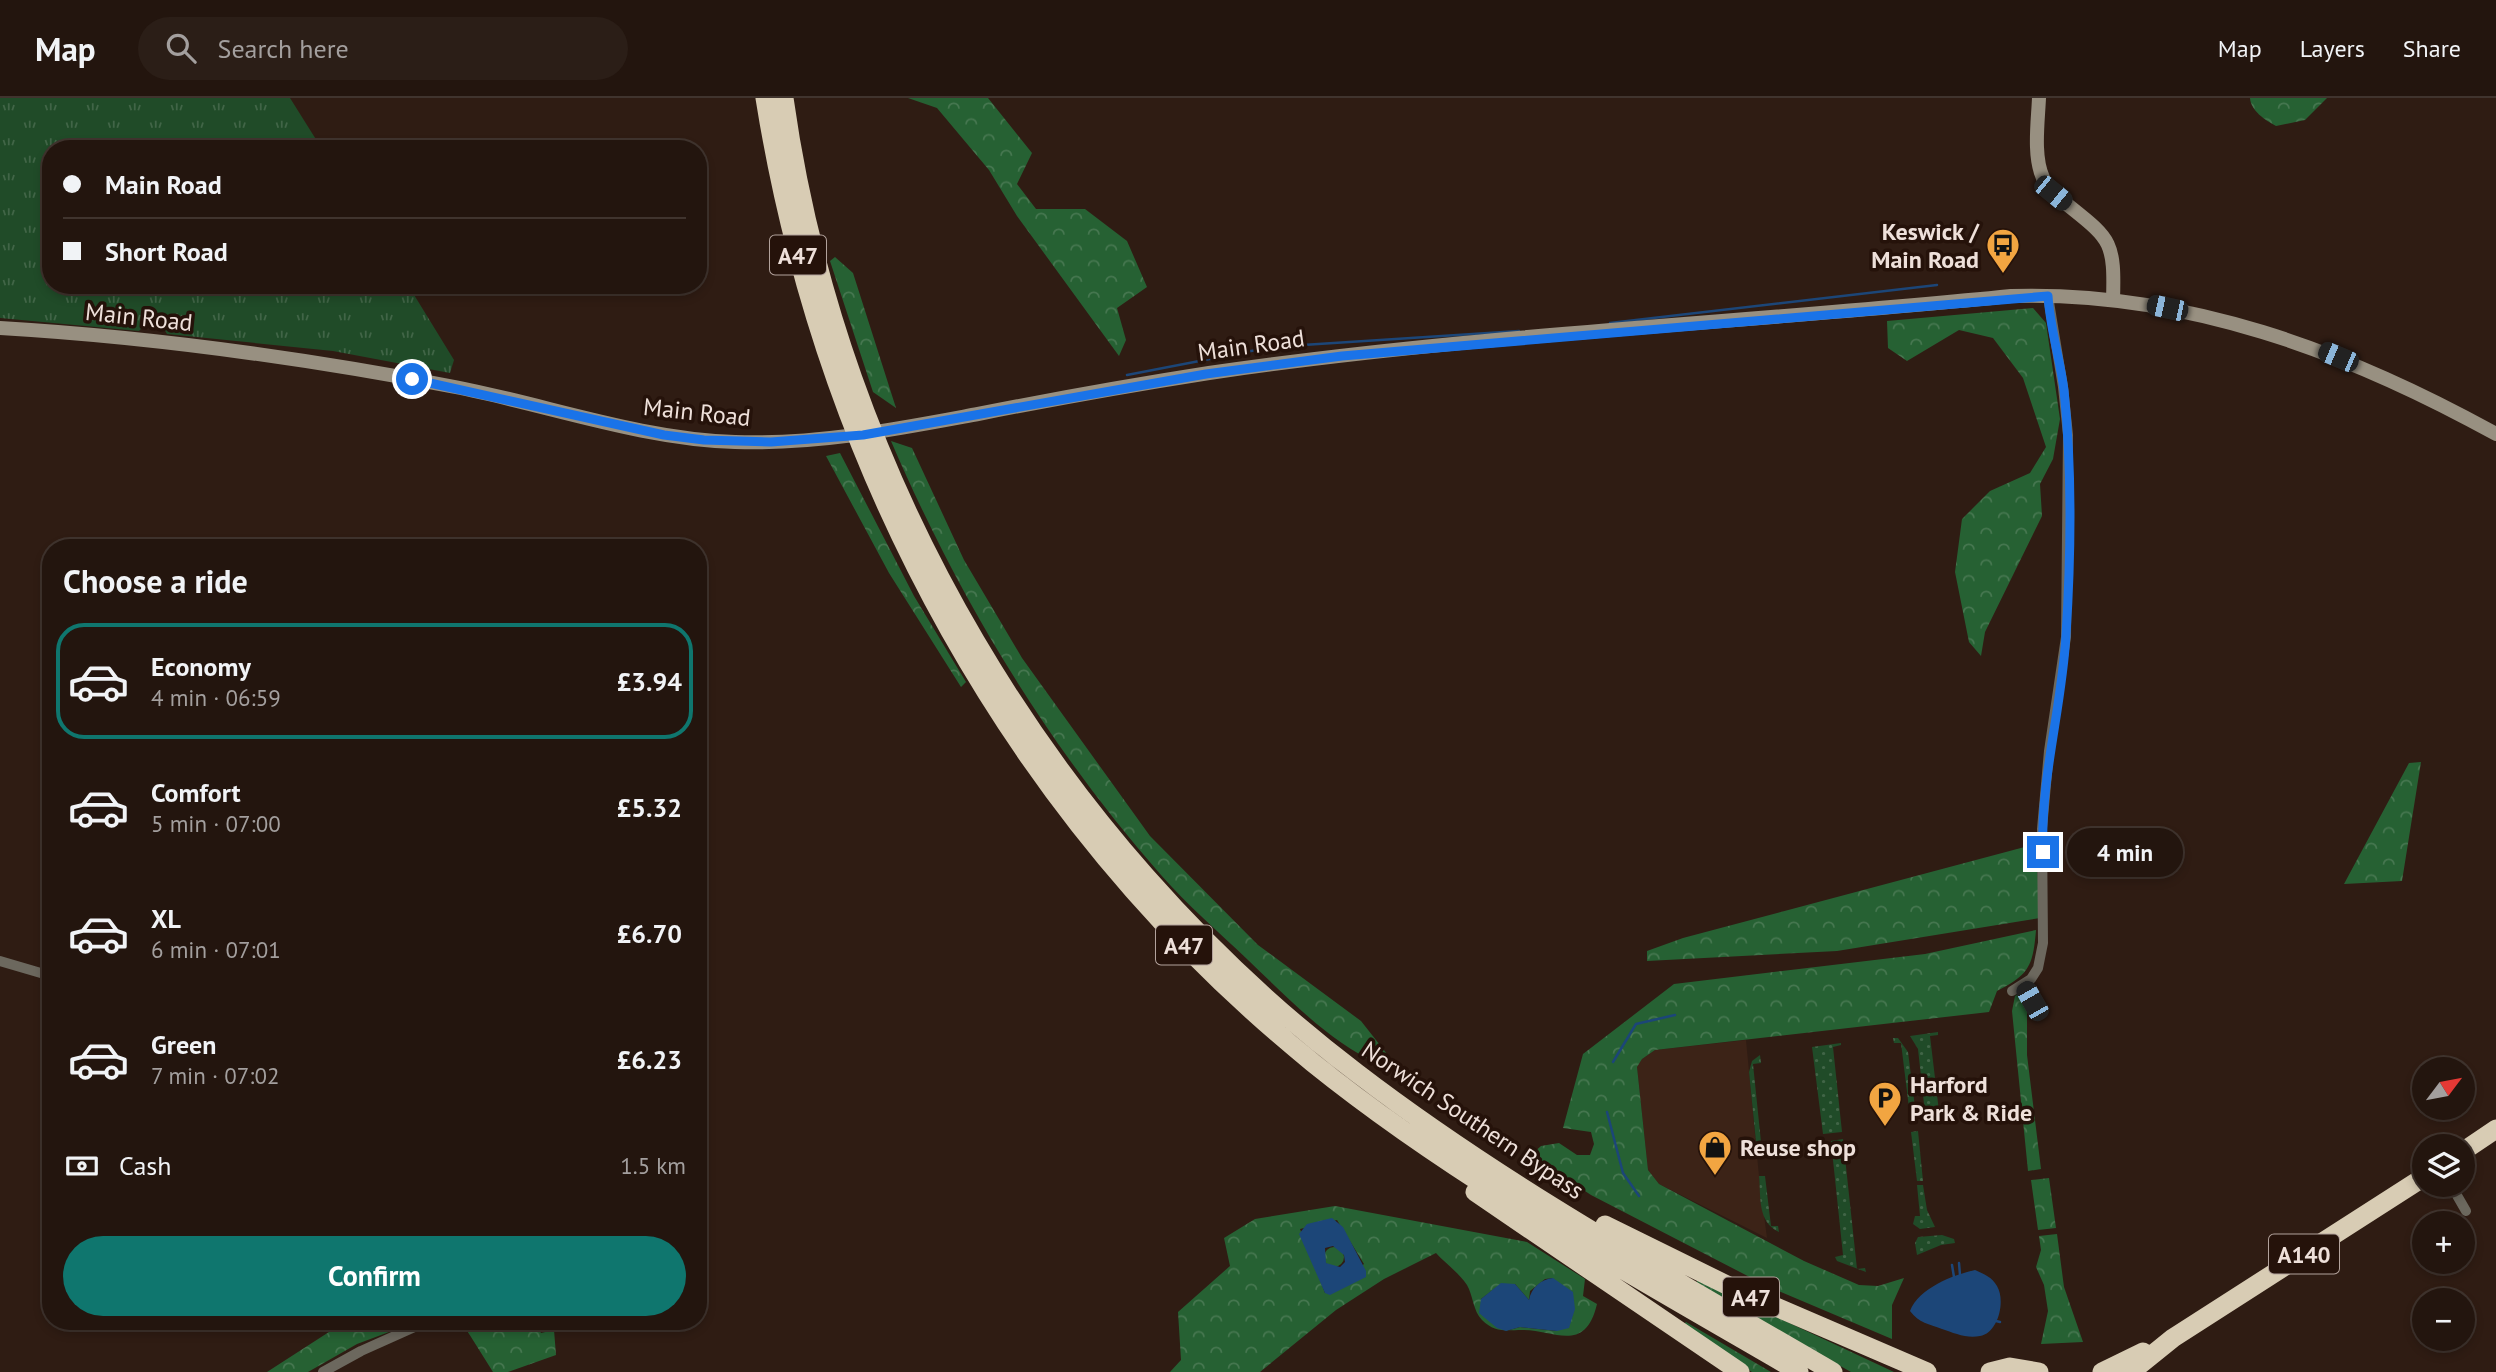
<!DOCTYPE html>
<html lang="en">
<head>
<meta charset="utf-8">
<style>
  :root { --surface:#23150e; --page:#2b1e17; --text:#f1f3f6; --muted:#a39f9e; --line:#40342e; --accent:#0f766e }
  body { margin:0; font-family:"PT Sans",sans-serif; background:var(--page); color:var(--text); height:100vh; display:flex; flex-direction:column; font-size:26px; white-space:nowrap }
  * { box-sizing:border-box; margin:0 }
  p { font-size:23px; color:var(--muted) }
  .icon { flex:none; width:38px; height:38px; fill:none; stroke:currentColor; stroke-width:2; stroke-linecap:round; stroke-linejoin:round }
  .map { position:relative; flex:1; overflow:hidden }
  .panel { position:absolute; left:42px; top:441px; width:665px; height:791px; display:flex; flex-direction:column; background:var(--surface); border-radius:28px; box-shadow:0 4px 10px #0003,0 0 0 2px var(--line) }
  .panel>* { flex:none }
  .hud { position:absolute; left:42px; top:42px; width:665px; height:154px; border-radius:28px; box-shadow:0 4px 10px #0003,0 0 0 2px var(--line); display:grid; align-content:center; height:154px; padding:0 21px; background:var(--surface) }
  .needle { width:46px; rotate:58deg }
  .tools { position:absolute; left:2412px; top:959px; display:grid; gap:14px }
  .tools a { display:grid; place-items:center; width:63px; height:63px; border-radius:50%; background:var(--surface); box-shadow:0 4px 10px #0003,0 0 0 2px var(--line); font-size:35px }
  .end { position:absolute; width:32px; height:32px; margin:-16px; border:9px solid #1a73e8; background:#fff; box-shadow:0 0 0 4px #fff }
  .from { border-radius:50% }
  .bubble { position:absolute; height:49px; border-radius:24px; background:var(--surface); box-shadow:0 4px 10px #0003,0 0 0 2px var(--line); font-size:23px; font-weight:700; line-height:49px; text-align:center }
  .car { position:absolute; width:21px; height:42px; margin:-21px -10px; border-radius:9px; box-shadow:0 0 5px 2px #0007; background:linear-gradient(#222 24%,#8ab4d8 0 40%,#222 0 76%,#8ab4d8 0 86%,#222 0) }
  .hud b { display:flex; align-items:center; gap:24px; height:66px; font-size:26px }
  .hud b+b { border-top:2px solid var(--line) }
  .hud i { width:18px; height:18px; background:var(--text) }
  ul { padding:0; list-style:none }
  li { display:flex; align-items:center; gap:21px; height:116px; margin:0 14px 10px; padding:0 7px; border:4px solid transparent; border-radius:28px }
  li div { flex:1 }
  li b { display:block; font-size:26px }
  li em { font-style:normal; font-weight:700 }
  li.selected { border-color:var(--accent) }
  li>.icon { width:63px; height:63px; stroke-width:1.5 }
  h2 { padding:0 21px; font-size:32px; line-height:84px }
  .pay { display:flex; align-items:center; gap:18px; height:77px; padding:0 21px; font-size:26px }
  .pay p { margin-inline-start:auto }
  .action { display:flex; gap:14px; margin-top:auto; padding:14px 21px }
  .action a { flex:1; height:80px; border-radius:42px; background:var(--accent); color:#fff; font-size:28px; font-weight:700; line-height:80px; text-align:center }
  header { display:flex; align-items:center; gap:42px; box-sizing:border-box; height:98px; padding:0 35px; background:var(--surface); border-bottom:2px solid var(--line) }
  header strong { font-size:33px }
  nav { display:flex; gap:38px; margin-inline-start:auto; font-size:24px }
  .search { width:490px; height:63px; background:var(--page); display:flex; align-items:center; gap:18px; box-sizing:border-box; padding:0 24px; border-radius:38px; color:var(--muted); font-size:26px }
  .map>svg:first-child { display:block }
  .built { fill:#3c2317 }
  .grass { fill:url(#grass-dots) }
  .forest { fill:url(#forest-crowns); fill-rule:evenodd }
  .park { fill:url(#park-tufts) }
  .water { fill:#1c4678; fill-rule:evenodd }
  .lines { fill:none; stroke-linecap:round; stroke-linejoin:round }
  .stream { stroke:#1c4678; stroke-width:2.5 }
  .street { stroke:#6c685e; stroke-width:10 }
  .secondary { stroke:#989081; stroke-width:14 }
  .highway { stroke:#d8ccb4; stroke-width:19 }
  .route { stroke:#1a73e8; stroke-width:9 }
  .labels { text-anchor:middle; dominant-baseline:central; stroke-width:7; stroke-linejoin:round; paint-order:stroke }
  .shield { fill:#25120a; stroke:#b2a29c; stroke-width:2 }
  .shield-label { font-size:23px; font-weight:bold; fill:#eee0da }
  .poi-label { font-size:24px; font-weight:bold; fill:#eee0da; stroke:#25120a; text-anchor:start }
  .street-label { font-size:24px; fill:#eee0da; stroke:#25120a }
</style>
</head>
<body>
<header>
<strong>Map</strong>
<div class="search"><svg class="icon" aria-label="search" viewBox="0 0 24 24"><circle cx="10" cy="10" r="6"/><path d="M15 15l6 6"/></svg>Search here</div>
<nav><a>Map</a><a>Layers</a><a>Share</a></nav>
</header>
<div class="map">
<svg width="2496" height="1274" viewBox="0 0 2496 1274">
  <defs>
    <pattern id="grass-dots" width="8" height="8" patternUnits="userSpaceOnUse" patternTransform="scale(1.75)"><rect width="8" height="8" fill="#204b28"/><path d="M2 2h.1M6 6h.1" fill="none" stroke="#416547" stroke-width="1.8" stroke-linecap="round"/></pattern>
    <pattern id="forest-crowns" width="20" height="18" patternUnits="userSpaceOnUse" patternTransform="scale(1.75)"><rect width="20" height="18" fill="#266133"/><path d="M2 6a3 3 0 1 1 6 0M12 15a3 3 0 1 1 6 0" fill="none" stroke="#467750"/></pattern>
    <pattern id="park-tufts" width="24" height="20" patternUnits="userSpaceOnUse" patternTransform="scale(1.75)"><rect width="24" height="20" fill="#204b28"/><path d="M3 7l-1-3M5 7V3M7 7l1-3M15 17l-1-3M17 17v-4M19 17l1-3" fill="none" stroke="#416547"/></pattern>
  </defs>
  <rect width="100%" height="100%" fill="#2f1c13"/>
  <path class="built" d="M 1746,942 L 1759,1078 L 1767,1140 L 1659,1086 L 1648,1072 L 1637,969 L 1642,961 L 1655,952 Z"/>
  <path class="grass" d="M 1938,934 L 1938,937 L 1930,938 L 1940,1022 L 1926,1024 L 1918,951 L 1910,938 Z
    M 1893,940 L 1898,940 L 1908,954 L 1917,1025 L 1911,1026 L 1901,945 L 1894,945 Z
    M 1841,945 L 1841,947 L 1833,949 L 1842,1034 L 1823,1036 L 1812,949 Z
    M 1760,957 L 1761,965 L 1753,966 L 1761,1044 L 1756,1044 L 1749,974 L 1752,963 Z
    M 1918,1033 L 1923,1083 L 1917,1083 L 1911,1034 Z
    M 1843,1041 L 1857,1171 L 1865,1170 L 1866,1174 L 1837,1163 L 1835,1159 L 1843,1157 L 1831,1043 Z
    M 1765,1078 L 1771,1128 L 1778,1128 L 1779,1134 C 1757,1124 1761,1099 1759,1078 Z
    M 1917,1087 L 1923,1087 L 1927,1112 L 1935,1129 L 1920,1131 L 1913,1126 L 1915,1118 L 1920,1118 Z
    M 1942,1137 L 1954,1141 L 1955,1145 L 1941,1147 L 1917,1157 L 1915,1145 L 1918,1139 Z"/>
  <path class="forest" d="M 908,0 L 988,0 L 1032,55 L 1017,86 L 1036,111 L 1085,111 L 1127,143 L 1147,189 L 1117,210 L 1126,242 L 1119,258 L 1017,118 L 989,72 L 937,10 Z
    M 2250,0 L 2327,0 L 2305,22 L 2276,28 C 2265,22 2251,13 2250,0 Z
    M 835,159 L 853,175 L 896,310 L 873,294 L 830,163 Z
    M 2033,210 L 2046,225 L 2060,321 L 2053,361 L 2040,386 L 2042,418 L 1985,534 L 1981,558 L 1969,544 L 1955,474 L 1962,421 L 1990,393 L 2030,375 L 2046,349 L 2023,280 L 1993,240 L 1959,232 L 1907,263 L 1888,250 L 1887,223 Z
    M 891,343 L 912,350 L 964,462 L 1022,560 L 1150,738 L 1258,847 L 1361,923 L 1387,956 L 1379,966 C 1329,944 1287,899 1248,862 C 1219,834 1187,807 1161,777 C 1047,647 959,501 891,343 Z
    M 840,355 L 914,498 L 966,584 L 961,589 L 889,475 L 826,358 Z
    M 2421,664 L 2402,783 L 2344,786 L 2409,665 Z
    M 2036,746 L 2040,820 L 1837,853 L 1647,863 L 1647,853 L 1683,840 Z
    M 2036,832 C 2033,868 2029,877 1997,893 L 1989,914 L 1655,952 L 1642,961 L 1637,969 L 1648,1072 L 1659,1086 L 1804,1163 L 1859,1187 L 1878,1188 L 1904,1180 L 1892,1207 L 1892,1241 L 1769,1189 L 1591,1097 L 1531,1057 L 1541,1048 L 1559,1045 L 1577,1057 L 1590,1057 L 1594,1046 L 1591,1034 L 1563,1030 L 1583,956 L 1674,886 L 1925,856 Z
    M 2018,896 L 2027,900 L 2027,957 L 2041,1071 L 2028,1073 L 2012,913 L 2015,898 Z
    M 2049,1080 L 2056,1130 L 2038,1132 L 2031,1082 Z
    M 1335,1108 L 1527,1144 L 1585,1181 L 1583,1198 L 1597,1206 C 1585,1256 1555,1232 1522,1232 C 1506,1232 1495,1235 1482,1222 C 1473,1213 1473,1197 1467,1187 C 1459,1175 1445,1165 1436,1155 L 1384,1181 L 1336,1212 L 1260,1274 L 1170,1274 L 1181,1262 L 1178,1214 L 1230,1168 L 1224,1140 L 1255,1121 ZM 1337,1122 L 1364,1166 L 1325,1195 L 1300,1131 ZM 1553,1180 L 1557,1233 L 1520,1229 L 1506,1233 L 1481,1201 L 1498,1188 L 1515,1186 L 1529,1202 L 1530,1193 L 1545,1181 Z
    M 2057,1136 L 2064,1189 L 2083,1244 L 2041,1246 L 2048,1213 L 2044,1187 L 2036,1169 L 2041,1152 L 2039,1138 Z
    M1324 1159a10 10 0 1 1 20 0a10 10 0 1 1-20 0Z
    M 1697,1182 L 1894,1274 L 1851,1274 L 1697,1187 Z
    M 346,1223 L 380,1223 L 389,1234 L 357,1246 L 308,1274 L 267,1274 Z
    M 461,1223 L 535,1223 L 541,1235 L 554,1232 L 556,1257 L 508,1274 L 493,1274 Z
    M 1686,1224 L 1771,1274 L 1752,1274 L 1683,1227 Z"/>
  <path class="park" d="M 0,0 L 290,0 L 322,51 L 51,51 L 51,187 L 408,187 L 454,262 L 450,275 L 333,253 L 167,236 L 160,224 L 147,224 L 139,233 L 0,220 Z"/>
  <path class="water" d="M 1332,1120 L 1343,1129 L 1366,1173 L 1366,1179 L 1330,1197 L 1325,1195 L 1299,1136 L 1307,1126 ZM 1333,1148 L 1344,1157 L 1345,1164 L 1340,1169 L 1326,1165 L 1325,1150 Z
    M 1975,1172 C 1984,1176 1992,1179 1997,1188 C 2006,1203 1998,1235 1980,1238 C 1967,1241 1954,1235 1942,1231 C 1929,1226 1919,1225 1910,1213 C 1919,1190 1953,1177 1975,1172 Z
    M 1553,1180 L 1573,1194 L 1575,1211 L 1569,1230 L 1557,1233 L 1520,1229 L 1506,1233 L 1497,1230 L 1479,1215 L 1481,1201 L 1501,1185 L 1515,1186 L 1529,1202 C 1531,1190 1541,1181 1553,1180 Z"/>
  <g class="lines">
    <path class="stream" d="M 1610,225 L 1937,187
      M 1127,277 L 1272,249 L 1519,233
      M 1613,964 L 1636,926 L 1675,917
      M 1607,1014 L 1623,1075 L 1639,1098
      M 1959,1165 L 1960,1177
      M 1952,1167 L 1954,1179
      M 1996,1223 L 2000,1224"/>
    <path class="street" d="M 0,863 L 51,878
      M 2023,886 L 2033,903
      M 2012,893 L 2031,881 L 2038,870 L 2043,845 L 2042,731 L 2049,653 L 2066,539 L 2068,337 L 2063,289 L 2048,198
      M 2451,1087 L 2466,1113
      M 323,1274 L 361,1253 L 428,1223"/>
    <path class="secondary" d="M 2039,0 C 2038,24 2033,58 2043,80 C 2047,91 2056,97 2064,104 C 2110,141 2115,141 2113,202
      M 0,230 C 153,239 304,260 455,289 C 548,307 640,341 735,344 C 817,347 897,331 978,316 C 1054,301 1132,287 1209,275 C 1475,236 1744,225 2011,198 C 2185,193 2346,253 2496,336"/>
    <path class="highway" d="M 765,0 C 825,376 1016,724 1313,965 C 1462,1085 1635,1178 1799,1274
      M 784,0 C 837,381 1051,743 1357,975 C 1506,1089 1672,1180 1833,1274
      M 2462,1054 L 2496,1031
      M 1475,1094 L 1740,1274
      M 1605,1127 L 1739,1193 L 1927,1274
      M 1990,1274 L 2010,1269 L 2039,1274
      M 2102,1274 L 2143,1254
      M 2131,1274 L 2173,1240 L 2424,1079"/>
  </g>
  <g class="lines">
    <path class="route" d="M 412,281 L 664,337 L 704,342 L 771,344 L 863,337 L 1206,276 L 1342,258 L 2048,198 C 2050,230 2060,261 2064,292 C 2072,370 2071,459 2066,537 C 2062,610 2040,681 2043,754"/>
  </g>
  <defs>
    <symbol id="bus-pin" viewBox="-11 -11 22 30"><path d="M0 17L-7.5 6A9.5 9.5 0 1 1 7.5 6Z" fill="#f2a541" stroke="#25120a"/><path d="M-5-6H5V4H4V6H2V4H-2V6H-4V4H-5ZM-3.5-4V0h7V-4ZM-3.5 1.2v1.5H-2V1.2ZM2 1.2v1.5H3.5V1.2Z" fill="#111"/></symbol>
    <symbol id="parking-pin" viewBox="-11 -11 22 30"><path d="M0 17L-7.5 6A9.5 9.5 0 1 1 7.5 6Z" fill="#f2a541" stroke="#25120a"/><path d="M-3.5-5.5H1a3.5 3.5 0 0 1 0 7H-1V5.5H-3.5ZM-1-3.4V-.6H.8a1.4 1.4 0 0 0 0-2.8Z" fill="#111"/></symbol>
    <symbol id="shop-pin" viewBox="-11 -11 22 30"><path d="M0 17L-7.5 6A9.5 9.5 0 1 1 7.5 6Z" fill="#f2a541" stroke="#25120a"/><path d="M-5-2.5h2.3a2.7 3.5 0 0 1 5.4 0H5L5.5 6h-11ZM-1.5-2.5h3a1.5 2.3 0 0 0-3 0Z" fill="#111"/></symbol>
  </defs>
  <g fill-rule="evenodd">
    <use href="#bus-pin" x="1984" y="128" width="38" height="52"/>
    <use href="#parking-pin" x="1866" y="981" width="38" height="52"/>
    <use href="#shop-pin" x="1696" y="1030" width="38" height="52"/>
  </g>
  <g class="labels">
    <g class="shield">
      <rect x="770" y="137.5" width="56" height="39" rx="5"/>
      <rect x="1156" y="827.5" width="56" height="39" rx="5"/>
      <rect x="2269" y="1136.5" width="70" height="39" rx="5"/>
      <rect x="1723" y="1179.5" width="56" height="39" rx="5"/>
    </g>
    <g class="shield-label">
      <text x="798" y="157">A47</text>
      <text x="1184" y="847">A47</text>
      <text x="2304" y="1156">A140</text>
      <text x="1751" y="1199">A47</text>
    </g>
    <g class="poi-label">
      <text x="1979" y="133" text-anchor="end">Keswick /<tspan x="1979" dy="28">Main Road</tspan></text>
      <text x="1910" y="986">Harford<tspan x="1910" dy="28">Park &amp; Ride</tspan></text>
      <text x="1740" y="1049">Reuse shop</text>
    </g>
    <g class="street-label">
      <text transform="translate(139 219) rotate(6)">Main Road</text>
      <text transform="translate(1251 247) rotate(-8)">Main Road</text>
      <text transform="translate(697 314) rotate(6)">Main Road</text>
      <text transform="translate(1473 1022) rotate(34)">Norwich Southern Bypass</text>
    </g>
  </g>
</svg>
<div class="tools">
<a><svg class="needle" viewBox="-14 -14 28 28"><path d="M0-13l5 13h-10z" fill="#e53935"/><path d="M0 13l5-13h-10z" fill="#a39f9e"/></svg></a>
<a><svg class="icon" aria-label="layers" viewBox="0 0 24 24"><path d="M12 4l9 5-9 5-9-5zM3 14l9 5 9-5"/></svg></a>
<a>+</a>
<a>−</a>
</div>
<i class="end from" style="left:412px;top:281px"></i>
<i class="end" style="left:2043px;top:754px"></i>
<div class="bubble" style="left:2067px;top:730px;width:116px">4 min</div>
<i class="car" style="left:2053px;top:95px;rotate:129deg"></i>
<i class="car" style="left:2167px;top:210px;rotate:282deg"></i>
<i class="car" style="left:2338px;top:259px;rotate:293deg"></i>
<i class="car" style="left:2032px;top:903px;rotate:330deg"></i>
<div class="hud">
<b><i class="from"></i>Main Road</b>
<b><i></i>Short Road</b>
</div>
<section class="panel">
<h2>Choose a ride</h2>
<ul>
<li class="selected"><svg class="icon" aria-label="car" viewBox="0 0 24 24"><path d="M5 17H2v-5l4-1 3-4h7l3 4 3 1v5h-3M9 17h6M6 11h13"/><circle cx="7" cy="17" r="2"/><circle cx="17" cy="17" r="2"/></svg><div><b>Economy</b><p>4 min · 06:59</p></div><em>£3.94</em></li>
<li><svg class="icon" aria-label="car" viewBox="0 0 24 24"><path d="M5 17H2v-5l4-1 3-4h7l3 4 3 1v5h-3M9 17h6M6 11h13"/><circle cx="7" cy="17" r="2"/><circle cx="17" cy="17" r="2"/></svg><div><b>Comfort</b><p>5 min · 07:00</p></div><em>£5.32</em></li>
<li><svg class="icon" aria-label="car" viewBox="0 0 24 24"><path d="M5 17H2v-5l4-1 3-4h7l3 4 3 1v5h-3M9 17h6M6 11h13"/><circle cx="7" cy="17" r="2"/><circle cx="17" cy="17" r="2"/></svg><div><b>XL</b><p>6 min · 07:01</p></div><em>£6.70</em></li>
<li><svg class="icon" aria-label="car" viewBox="0 0 24 24"><path d="M5 17H2v-5l4-1 3-4h7l3 4 3 1v5h-3M9 17h6M6 11h13"/><circle cx="7" cy="17" r="2"/><circle cx="17" cy="17" r="2"/></svg><div><b>Green</b><p>7 min · 07:02</p></div><em>£6.23</em></li>
</ul>
<div class="pay"><svg class="icon" aria-label="cash" viewBox="0 0 24 24"><path d="M3 7h18v10H3z"/><circle cx="12" cy="12" r="2"/></svg>Cash<p>1.5 km</p></div>
<div class="action"><a>Confirm</a></div>
</section>
</div>
</body>
</html>
